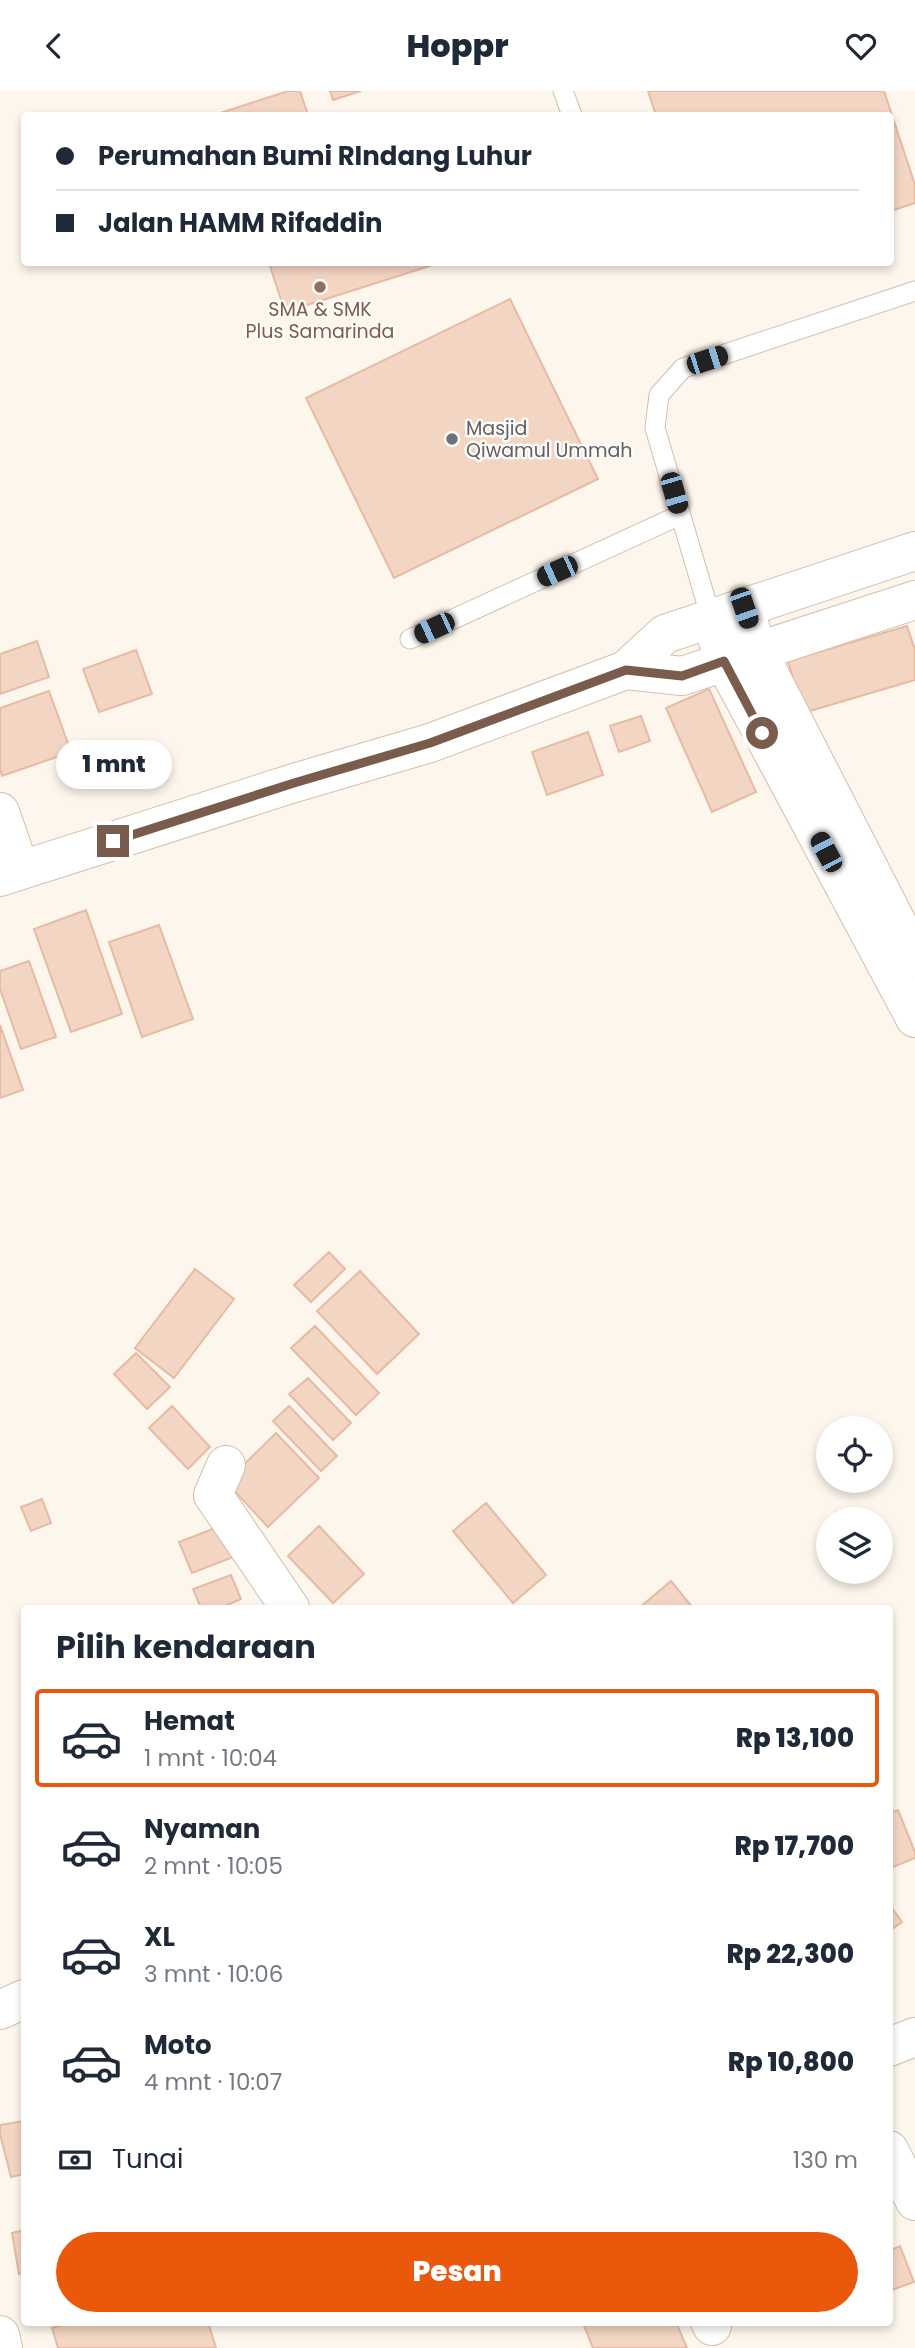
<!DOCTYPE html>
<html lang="id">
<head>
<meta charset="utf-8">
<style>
  :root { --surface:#fff; --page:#f6f6f7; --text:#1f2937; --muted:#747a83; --line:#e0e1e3; --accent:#ea580c }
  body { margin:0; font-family:Poppins,sans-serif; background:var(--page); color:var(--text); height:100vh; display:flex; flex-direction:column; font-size:26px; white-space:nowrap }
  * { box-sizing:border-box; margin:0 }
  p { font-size:23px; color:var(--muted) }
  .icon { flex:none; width:38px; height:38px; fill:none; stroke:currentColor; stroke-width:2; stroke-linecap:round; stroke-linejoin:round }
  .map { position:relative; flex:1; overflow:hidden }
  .details { position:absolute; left:21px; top:1514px; width:872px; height:721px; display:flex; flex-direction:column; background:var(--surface); border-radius:7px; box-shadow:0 4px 10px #0003 }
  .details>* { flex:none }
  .banner { position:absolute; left:21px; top:21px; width:873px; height:154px; border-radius:7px; box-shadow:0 4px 10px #0003; display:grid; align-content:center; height:154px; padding:0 35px; background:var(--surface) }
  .buttons { position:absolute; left:816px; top:1325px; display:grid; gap:14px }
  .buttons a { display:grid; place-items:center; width:77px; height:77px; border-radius:50%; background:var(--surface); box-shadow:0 4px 10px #0003; font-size:35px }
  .end { position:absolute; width:32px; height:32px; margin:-16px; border:9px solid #7a5c4d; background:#fff; box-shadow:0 0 0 4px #fff }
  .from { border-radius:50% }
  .bubble { position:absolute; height:49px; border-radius:24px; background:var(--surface); box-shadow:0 4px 10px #0003; font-size:23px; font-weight:800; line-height:49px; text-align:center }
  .car { position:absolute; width:21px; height:42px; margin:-21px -10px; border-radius:9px; box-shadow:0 0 5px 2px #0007; background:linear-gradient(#222 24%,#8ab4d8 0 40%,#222 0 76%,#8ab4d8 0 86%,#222 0) }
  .banner b { display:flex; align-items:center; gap:24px; height:66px; font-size:26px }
  .banner b+b { border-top:2px solid var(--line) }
  .banner i { width:18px; height:18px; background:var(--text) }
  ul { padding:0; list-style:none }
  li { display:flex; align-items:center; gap:21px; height:98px; margin:0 14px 10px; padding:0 21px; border:4px solid transparent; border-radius:7px }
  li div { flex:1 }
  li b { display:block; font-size:26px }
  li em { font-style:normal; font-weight:800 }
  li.on { border-color:var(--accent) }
  li>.icon { width:63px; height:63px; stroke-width:1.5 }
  h2 { padding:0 35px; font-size:32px; line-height:84px }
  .pay { display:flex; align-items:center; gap:18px; height:77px; padding:0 35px; font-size:26px }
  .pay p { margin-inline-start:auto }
  .button { display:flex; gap:14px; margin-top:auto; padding:14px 35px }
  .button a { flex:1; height:80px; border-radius:42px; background:var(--accent); color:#fff; font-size:28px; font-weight:800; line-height:80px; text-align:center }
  header { display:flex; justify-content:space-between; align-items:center; height:91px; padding:0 35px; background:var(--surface); font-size:32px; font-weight:800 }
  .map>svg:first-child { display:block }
  .building { fill:#f3d5c3; stroke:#e6bba3; stroke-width:2 }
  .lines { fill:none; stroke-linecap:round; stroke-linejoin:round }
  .lane-casing { stroke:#d1beb0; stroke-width:21 }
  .street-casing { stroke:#d1beb0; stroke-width:40 }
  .secondary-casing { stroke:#d6c0b0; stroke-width:40 }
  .lane { stroke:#fff; stroke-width:19 }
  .street { stroke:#fff; stroke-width:38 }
  .secondary { stroke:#fff; stroke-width:38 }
  .route { stroke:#7a5c4d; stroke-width:9 }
  .education-dot { fill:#8d6e63; stroke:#fffaf3; stroke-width:2.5 }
  .worship-dot { fill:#6b7280; stroke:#fffaf3; stroke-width:2.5 }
  .labels { text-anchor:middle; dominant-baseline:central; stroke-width:5; stroke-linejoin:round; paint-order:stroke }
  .education-label { font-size:19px; fill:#785e54; stroke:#fffaf3 }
  .worship-label { font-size:19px; fill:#5b616d; stroke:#fffaf3; text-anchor:start }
</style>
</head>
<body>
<header><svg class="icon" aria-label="back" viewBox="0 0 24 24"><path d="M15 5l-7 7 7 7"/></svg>Hoppr<svg class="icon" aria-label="heart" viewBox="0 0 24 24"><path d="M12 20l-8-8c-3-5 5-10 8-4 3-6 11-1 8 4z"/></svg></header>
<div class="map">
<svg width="915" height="2257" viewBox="0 0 915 2257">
  <rect width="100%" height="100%" fill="#fdf6ec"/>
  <path class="building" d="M 288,0 L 300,0 L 308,24 L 221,24 L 220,22 Z
    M 330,0 L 361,0 L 333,9 Z
    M 648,0 L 884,0 L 915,94 L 915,112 L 891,120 L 891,24 L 656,24 Z
    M 269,172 L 439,172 L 285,221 Z
    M 510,208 L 598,388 L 394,487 L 306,307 Z
    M 907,535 L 915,559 L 915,589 L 803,622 L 788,570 Z
    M 37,550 L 49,586 L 0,603 L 0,563 Z
    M 136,559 L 152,603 L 99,621 L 83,578 Z
    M 709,598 L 756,701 L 712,721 L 666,617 Z
    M 49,600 L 71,661 L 2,685 L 0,678 L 0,617 Z
    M 641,625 L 650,650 L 619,661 L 610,635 Z
    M 588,641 L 603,684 L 547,704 L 532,661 Z
    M 86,819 L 122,923 L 71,941 L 34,838 Z
    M 159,834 L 193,928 L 142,946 L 109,851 Z
    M 29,870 L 56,946 L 21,958 L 0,898 L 0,880 Z
    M 0,934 L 23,999 L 0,1007 Z
    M 329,1161 L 345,1178 L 311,1211 L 294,1194 Z
    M 195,1178 L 234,1208 L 174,1287 L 135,1257 Z
    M 360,1180 L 419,1243 L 377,1283 L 317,1220 Z
    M 315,1235 L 379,1302 L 356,1324 L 291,1257 Z
    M 136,1262 L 170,1296 L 147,1318 L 114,1283 Z
    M 308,1287 L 351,1332 L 333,1349 L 289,1303 Z
    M 172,1315 L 210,1356 L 188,1378 L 149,1337 Z
    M 289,1315 L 337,1365 L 321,1380 L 273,1330 Z
    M 276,1342 L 319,1387 L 268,1436 L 226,1391 Z
    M 42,1408 L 51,1432 L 31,1440 L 21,1416 Z
    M 486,1412 L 546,1484 L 513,1512 L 453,1440 Z
    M 223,1434 L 236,1465 L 192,1482 L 179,1451 Z
    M 319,1435 L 364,1483 L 333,1512 L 288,1465 Z
    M 231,1484 L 241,1508 L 220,1517 L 201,1517 L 193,1498 Z
    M 671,1490 L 693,1517 L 639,1517 Z
    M 898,1719 L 915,1761 L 915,1767 L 893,1776 L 889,1766 L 889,1722 Z
    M 889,1813 L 902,1831 L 889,1840 Z
    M 24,2030 L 24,2083 L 11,2086 L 0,2043 L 0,2034 Z
    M 24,2139 L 24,2182 L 19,2183 L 12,2142 Z
    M 900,2155 L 914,2191 L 889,2200 L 889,2160 Z
    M 71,2231 L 208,2231 L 216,2257 L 58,2257 L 52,2237 Z
    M 586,2231 L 676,2231 L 687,2257 L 593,2257 L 583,2232 Z"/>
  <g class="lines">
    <defs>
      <path id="lane" d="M 563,0 L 572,24
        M 711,527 L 655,337 L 659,304 L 683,277 L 915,200
        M 410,548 L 680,424"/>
      <path id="street" d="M 744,517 L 758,561 L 915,867
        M 711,527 L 724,570 L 915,927
        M 0,721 L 20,779
        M 226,1374 L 213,1404 L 290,1517
        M 0,1919 L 24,1908
        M 889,1956 L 915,1946
        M 889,2059 L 915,2110
        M 710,2231 L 712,2235"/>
      <path id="secondary" d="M 626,579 L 682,585 L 915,509
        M 0,786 L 294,692 L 430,652 L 626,579 L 665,543 L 915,460
        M 0,2244 L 3,2257"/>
    </defs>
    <use href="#lane" class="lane-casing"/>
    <use href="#street" class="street-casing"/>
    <use href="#secondary" class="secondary-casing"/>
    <use href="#lane" class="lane"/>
    <use href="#street" class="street"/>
    <use href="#secondary" class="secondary"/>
  </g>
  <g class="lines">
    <path class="route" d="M 113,750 L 294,692 L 430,652 L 626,579 L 682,585 L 724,570 L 762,642"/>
  </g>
  <circle class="education-dot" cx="320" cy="196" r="7"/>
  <circle class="worship-dot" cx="452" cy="348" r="7"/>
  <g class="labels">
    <g class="education-label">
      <text x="320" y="218">SMA &amp; SMK<tspan x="320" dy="22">Plus Samarinda</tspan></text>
    </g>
    <g class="worship-label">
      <text x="466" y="337">Masjid<tspan x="466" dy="22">Qiwamul Ummah</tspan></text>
    </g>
  </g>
</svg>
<div class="buttons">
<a><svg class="icon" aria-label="locate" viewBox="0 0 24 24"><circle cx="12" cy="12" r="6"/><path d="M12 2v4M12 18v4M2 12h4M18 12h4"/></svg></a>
<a><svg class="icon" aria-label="layers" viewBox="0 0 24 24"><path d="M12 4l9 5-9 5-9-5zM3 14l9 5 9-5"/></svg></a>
</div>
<i class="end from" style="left:762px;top:642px"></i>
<i class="end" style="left:113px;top:750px"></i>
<div class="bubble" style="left:56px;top:649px;width:116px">1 mnt</div>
<i class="car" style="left:707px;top:269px;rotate:72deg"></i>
<i class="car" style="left:674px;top:402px;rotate:164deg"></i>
<i class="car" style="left:557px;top:480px;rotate:246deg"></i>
<i class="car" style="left:744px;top:517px;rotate:161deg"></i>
<i class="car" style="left:434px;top:537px;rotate:245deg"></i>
<i class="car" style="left:826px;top:761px;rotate:332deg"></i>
<div class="banner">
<b><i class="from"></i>Perumahan Bumi RIndang Luhur</b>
<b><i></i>Jalan HAMM Rifaddin</b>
</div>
<section class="details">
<h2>Pilih kendaraan</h2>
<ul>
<li class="on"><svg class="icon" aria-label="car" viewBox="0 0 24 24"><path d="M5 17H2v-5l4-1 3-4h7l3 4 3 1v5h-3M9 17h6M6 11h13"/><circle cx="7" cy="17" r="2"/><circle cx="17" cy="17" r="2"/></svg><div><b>Hemat</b><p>1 mnt · 10:04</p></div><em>Rp 13,100</em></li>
<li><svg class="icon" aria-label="car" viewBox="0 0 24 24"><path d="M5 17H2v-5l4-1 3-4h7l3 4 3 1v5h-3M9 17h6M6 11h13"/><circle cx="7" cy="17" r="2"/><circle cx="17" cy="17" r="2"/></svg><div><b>Nyaman</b><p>2 mnt · 10:05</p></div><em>Rp 17,700</em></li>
<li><svg class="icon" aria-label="car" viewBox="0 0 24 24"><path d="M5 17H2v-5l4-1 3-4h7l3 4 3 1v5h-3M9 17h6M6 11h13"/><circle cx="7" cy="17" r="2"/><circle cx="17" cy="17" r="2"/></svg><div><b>XL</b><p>3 mnt · 10:06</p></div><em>Rp 22,300</em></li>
<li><svg class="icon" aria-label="car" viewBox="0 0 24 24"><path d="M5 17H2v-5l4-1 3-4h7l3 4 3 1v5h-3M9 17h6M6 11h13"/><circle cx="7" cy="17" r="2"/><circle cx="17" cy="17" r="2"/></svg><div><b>Moto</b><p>4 mnt · 10:07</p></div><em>Rp 10,800</em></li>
</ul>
<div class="pay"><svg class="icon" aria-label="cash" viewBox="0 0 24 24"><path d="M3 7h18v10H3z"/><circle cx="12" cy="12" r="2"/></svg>Tunai<p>130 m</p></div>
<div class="button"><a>Pesan</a></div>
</section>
</div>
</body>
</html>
